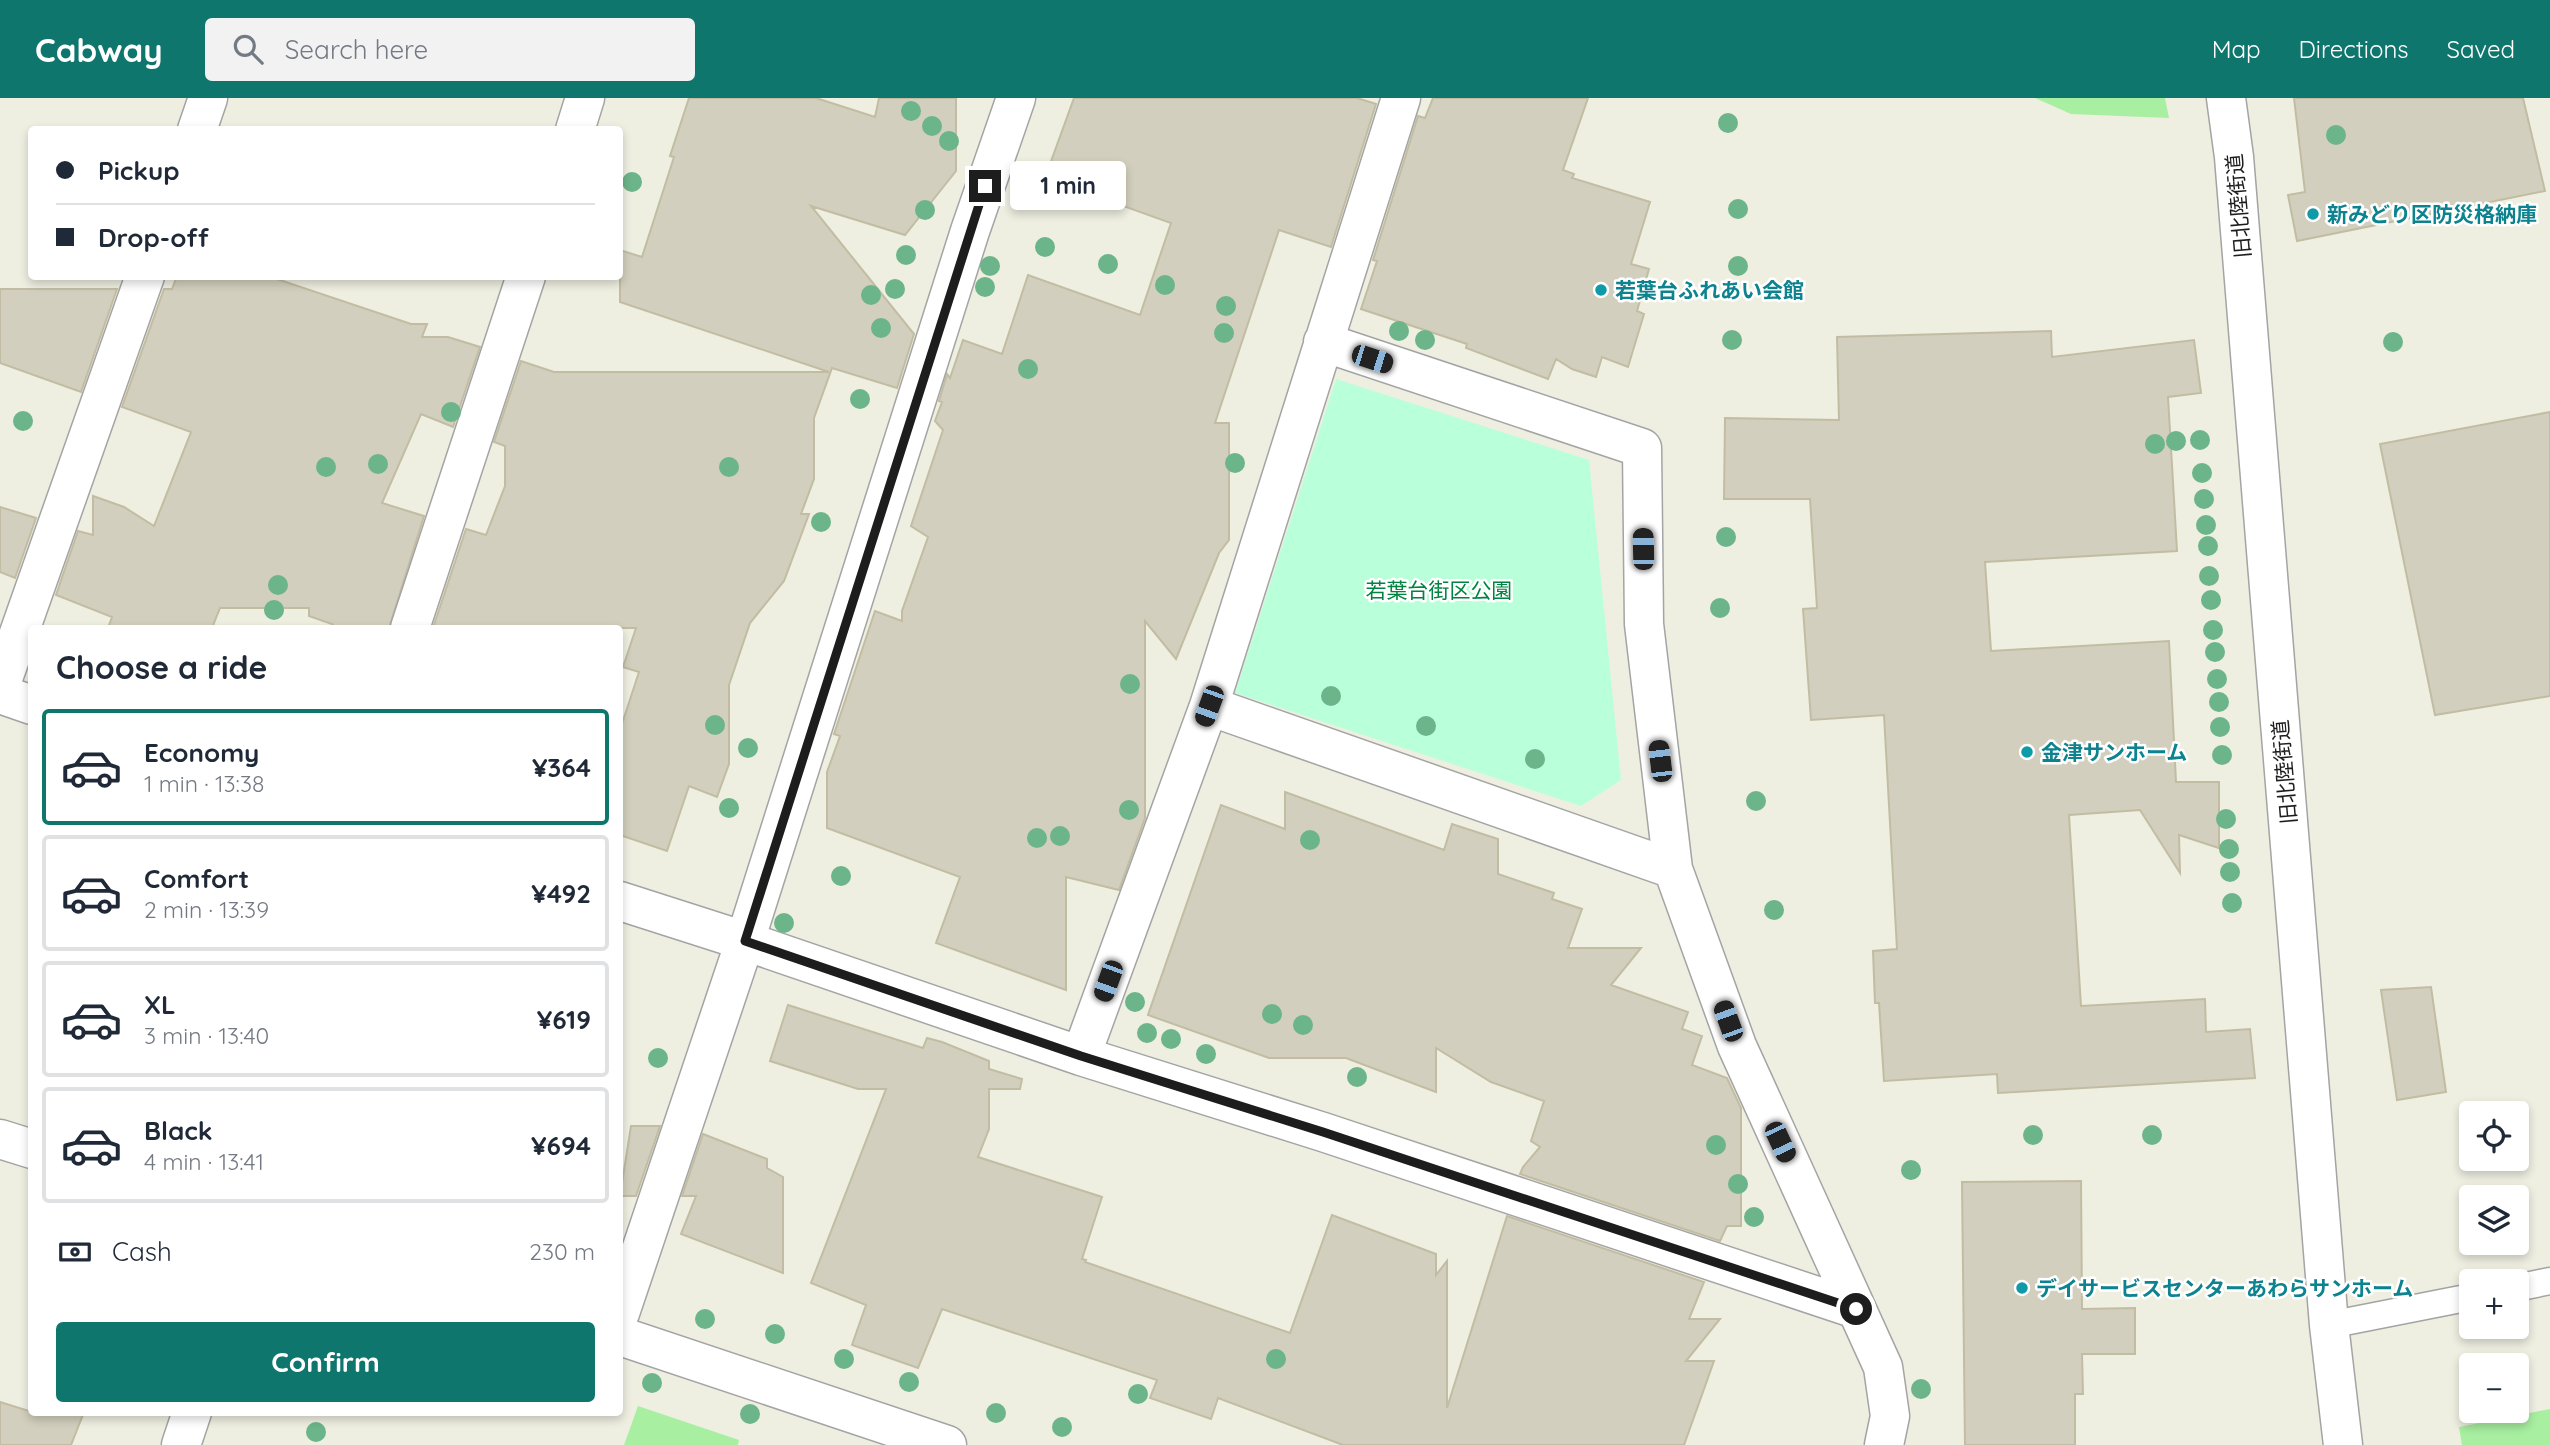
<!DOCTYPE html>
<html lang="en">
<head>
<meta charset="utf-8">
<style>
  :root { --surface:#fff; --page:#f2f2f3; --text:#1f2937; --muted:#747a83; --line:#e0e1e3; --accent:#0f766e }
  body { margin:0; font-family:Quicksand,"Noto Sans JP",sans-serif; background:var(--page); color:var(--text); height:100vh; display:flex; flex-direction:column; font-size:26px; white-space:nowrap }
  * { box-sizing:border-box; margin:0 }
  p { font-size:23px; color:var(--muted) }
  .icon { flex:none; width:38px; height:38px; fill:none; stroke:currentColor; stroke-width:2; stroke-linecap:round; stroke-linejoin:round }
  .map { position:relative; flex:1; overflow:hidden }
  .side { position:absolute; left:28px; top:527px; width:595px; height:791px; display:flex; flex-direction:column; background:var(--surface); border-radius:7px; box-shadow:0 4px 10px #0003 }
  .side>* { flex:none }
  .guide { position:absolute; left:28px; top:28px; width:595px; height:154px; border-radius:7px; box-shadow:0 4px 10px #0003; display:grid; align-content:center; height:154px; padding:0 28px; background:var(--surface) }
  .buttons { position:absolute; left:2459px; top:1003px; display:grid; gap:14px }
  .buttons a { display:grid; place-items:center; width:70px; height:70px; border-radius:7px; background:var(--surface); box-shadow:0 4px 10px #0003; font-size:35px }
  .end { position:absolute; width:32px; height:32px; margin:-16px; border:9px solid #1d1d1d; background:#fff; box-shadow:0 0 0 4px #fff }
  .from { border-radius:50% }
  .bubble { position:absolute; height:49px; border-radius:7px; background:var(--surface); box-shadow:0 4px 10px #0003; font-size:23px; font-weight:800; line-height:49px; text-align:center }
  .car { position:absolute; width:21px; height:42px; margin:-21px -10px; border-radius:9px; box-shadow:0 0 5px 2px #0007; background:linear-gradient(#222 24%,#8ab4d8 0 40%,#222 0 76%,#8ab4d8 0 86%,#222 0) }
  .guide b { display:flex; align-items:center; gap:24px; height:66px; font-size:26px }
  .guide b+b { border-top:2px solid var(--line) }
  .guide i { width:18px; height:18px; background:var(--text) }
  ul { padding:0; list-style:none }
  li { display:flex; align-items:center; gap:21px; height:116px; margin:0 14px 10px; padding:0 14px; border:4px solid var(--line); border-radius:7px }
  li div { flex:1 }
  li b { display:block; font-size:26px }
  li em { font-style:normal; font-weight:800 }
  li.selected { border-color:var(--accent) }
  li>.icon { width:63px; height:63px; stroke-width:1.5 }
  h2 { padding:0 28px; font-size:32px; line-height:84px }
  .pay { display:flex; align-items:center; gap:18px; height:77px; padding:0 28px; font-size:26px }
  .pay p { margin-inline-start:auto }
  .action { display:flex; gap:14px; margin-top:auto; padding:14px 28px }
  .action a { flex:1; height:80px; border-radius:7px; background:var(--accent); color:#fff; font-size:28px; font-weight:800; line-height:80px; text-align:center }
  header { display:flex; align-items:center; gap:42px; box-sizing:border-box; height:98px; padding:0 35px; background:var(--accent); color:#fff }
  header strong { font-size:33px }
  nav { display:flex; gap:38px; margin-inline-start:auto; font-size:24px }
  .search { width:490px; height:63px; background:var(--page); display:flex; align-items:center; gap:18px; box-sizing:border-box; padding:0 24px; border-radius:7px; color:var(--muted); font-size:26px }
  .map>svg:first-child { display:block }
  .grass { fill:#a8efa1 }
  .park { fill:#b9ffda }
  .building { fill:#d2cfbe; stroke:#c2bda2; stroke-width:2 }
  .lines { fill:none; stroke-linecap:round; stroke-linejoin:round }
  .service-casing { stroke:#a4a4a4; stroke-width:29 }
  .minor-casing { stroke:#a4a4a4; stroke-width:41 }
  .tertiary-casing { stroke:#a4a4a4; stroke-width:41 }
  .service { stroke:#fff; stroke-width:26 }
  .minor { stroke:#fff; stroke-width:38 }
  .tertiary { stroke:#fff; stroke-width:38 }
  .tree { fill:#6cb489 }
  .route { stroke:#1d1d1d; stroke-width:9 }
  .culture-dot { fill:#0f9aa8; stroke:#fff; stroke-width:2.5 }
  .labels { text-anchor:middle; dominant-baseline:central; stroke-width:5; stroke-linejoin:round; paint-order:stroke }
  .street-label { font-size:21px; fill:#1d1d1d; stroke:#fff }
  .culture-label { font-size:21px; font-weight:bold; fill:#0d838f; stroke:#fff; text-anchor:start }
  .park-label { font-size:21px; fill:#018441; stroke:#fff }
</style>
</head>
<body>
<header>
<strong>Cabway</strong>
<div class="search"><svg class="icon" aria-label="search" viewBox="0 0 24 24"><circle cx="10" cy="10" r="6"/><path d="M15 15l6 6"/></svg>Search here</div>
<nav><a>Map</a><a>Directions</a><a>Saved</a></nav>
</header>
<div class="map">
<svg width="2550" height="1347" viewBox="0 0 2550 1347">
  <rect width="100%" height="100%" fill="#eeefe1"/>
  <path class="grass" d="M 2035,0 L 2165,0 L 2169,20 L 2071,16 Z
    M 638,1308 L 739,1342 L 738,1347 L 624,1347 Z
    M 2550,1311 L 2550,1347 L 2462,1347 L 2459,1329 Z"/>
  <path class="park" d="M 1336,281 L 1589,362 L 1621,682 L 1581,708 L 1235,595 Z"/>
  <path class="building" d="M 689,0 L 816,0 L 875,19 L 879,0 L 956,0 L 956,73 L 905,137 L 811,108 L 914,236 L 897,290 L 832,270 L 814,320 L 814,381 L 801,416 L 809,416 L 784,483 L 750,525 L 729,587 L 729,666 L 717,699 L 689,688 L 667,753 L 620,737 L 620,632 L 639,574 L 623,569 L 636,530 L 433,530 L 466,431 L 486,437 L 505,388 L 505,348 L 494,344 L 521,263 L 554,274 L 829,274 L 620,204 L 620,152 L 642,159 L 674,59 L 670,58 Z
    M 1074,0 L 1357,0 L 1376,6 L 1331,149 L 1279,132 L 1215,325 L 1229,325 L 1229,442 L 1219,455 L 1176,561 L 1145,523 L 1145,720 L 1119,792 L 1066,779 L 1066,892 L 936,845 L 960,779 L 827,730 L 827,674 L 840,638 L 834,636 L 875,513 L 902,523 L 902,513 L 928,439 L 911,428 L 943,332 L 935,323 L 942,304 L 939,303 L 947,276 L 950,280 L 963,242 L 1002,256 L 1028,177 L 1140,217 L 1171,125 L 1045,80 Z
    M 1433,0 L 1588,0 L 1563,72 L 1574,76 L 1572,80 L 1650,104 L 1631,166 L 1649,171 L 1637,213 L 1644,216 L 1628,269 L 1602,259 L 1596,279 L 1572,271 L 1556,261 L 1548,281 L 1466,250 L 1467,246 L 1361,211 L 1377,163 L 1373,162 L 1418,18 L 1425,20 Z
    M 2294,0 L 2523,0 L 2545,93 L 2297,143 L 2288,97 L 2305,94 Z
    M 177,178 L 268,178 L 411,226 L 427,226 L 422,239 L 448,239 L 480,249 L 453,329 L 421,316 L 382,405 L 424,418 L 389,530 L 336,530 L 332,526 L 309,518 L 309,510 L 220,510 L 212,530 L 108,530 L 112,519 L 56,497 L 78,433 L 93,437 L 93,398 L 124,409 L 154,428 L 191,334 L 122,309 L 164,191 L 172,191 Z
    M 0,191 L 117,191 L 81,294 L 0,265 Z
    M 2051,233 L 2052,259 L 2194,242 L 2201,295 L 2168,299 L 2177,453 L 1985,464 L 1991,553 L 2169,543 L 2176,684 L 2219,684 L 2219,750 L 2179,737 L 2180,775 L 2140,712 L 2069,717 L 2081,908 L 2205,901 L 2206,934 L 2250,931 L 2255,980 L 1998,995 L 1997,976 L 1884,983 L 1879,905 L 1875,905 L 1873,853 L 1897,851 L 1884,617 L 1811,622 L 1803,511 L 1817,510 L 1810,401 L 1724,401 L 1725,320 L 1839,322 L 1837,239 Z
    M 2550,314 L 2550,598 L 2435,617 L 2380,346 Z
    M 0,409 L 36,420 L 15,480 L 0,474 Z
    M 1285,694 L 1444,752 L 1452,726 L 1498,741 L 1498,776 L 1554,795 L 1552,801 L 1582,811 L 1568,850 L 1641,850 L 1611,887 L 1688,914 L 1682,931 L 1702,938 L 1692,967 L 1727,980 L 1741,1010 L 1741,1128 L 1727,1128 L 1720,1143 L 1520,1076 L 1523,1069 L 1540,1049 L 1531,1043 L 1544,1003 L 1491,984 L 1436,950 L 1436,994 L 1346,960 L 1269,960 L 1148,917 L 1221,707 L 1285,731 Z
    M 2431,889 L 2446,994 L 2397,1002 L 2381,892 Z
    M 788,907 L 923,950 L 927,940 L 942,944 L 989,963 L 989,971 L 1022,981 L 1020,991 L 989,991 L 989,1031 L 978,1059 L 1102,1099 L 1082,1161 L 1086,1162 L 1085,1164 L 1290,1235 L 1332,1117 L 1436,1156 L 1436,1177 L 1447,1163 L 1447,1310 L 1507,1118 L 1704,1184 L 1689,1221 L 1720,1221 L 1686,1263 L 1714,1263 L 1684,1347 L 1343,1347 L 1218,1300 L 1211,1321 L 1150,1300 L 1157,1282 L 942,1211 L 918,1270 L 852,1247 L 866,1207 L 811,1185 L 886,991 L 858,991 L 770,963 Z
    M 631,1028 L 660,1028 L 636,1098 L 620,1098 Z
    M 703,1036 L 767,1061 L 767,1070 L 783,1079 L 783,1175 L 681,1136 L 696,1098 L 682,1098 Z
    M 2081,1083 L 2082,1211 L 2135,1210 L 2135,1256 L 2082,1256 L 2083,1296 L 2075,1296 L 2075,1347 L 1965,1347 L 1962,1084 Z
    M 0,1304 L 32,1314 L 84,1314 L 71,1347 L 0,1347 Z"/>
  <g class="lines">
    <defs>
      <path id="service" d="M 2516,1190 L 2550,1183
        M 2329,1227 L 2471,1199"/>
      <path id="minor" d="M 197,32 L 208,0
        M 575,32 L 585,0
        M 1323,244 L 1642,350 L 1644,526 L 1673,771 L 1737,948 L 1883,1269 L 1890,1318 L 1884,1347
        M 410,530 L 526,178
        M 0,589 L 145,178
        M 0,596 L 32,607
        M 1209,608 L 1673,771
        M 620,803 L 745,843 L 1081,958 L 1323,1034 L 1856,1211
        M 1081,958 L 1209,608 L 1401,0
        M 620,1215 L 745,843 L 970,133 L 1016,0
        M 181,1347 L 192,1314"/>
      <path id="tertiary" d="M 2226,0 L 2234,59 L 2329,1227 L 2343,1347
        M 0,1041 L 32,1051
        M 620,1238 L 947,1347"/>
    </defs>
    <use href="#service" class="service-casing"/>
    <use href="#minor" class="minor-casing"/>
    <use href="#tertiary" class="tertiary-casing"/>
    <use href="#service" class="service"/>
    <use href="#minor" class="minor"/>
    <use href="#tertiary" class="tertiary"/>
  </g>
  <g class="tree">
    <circle cx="911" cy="13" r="10"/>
    <circle cx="1728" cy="25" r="10"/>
    <circle cx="932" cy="28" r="10"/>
    <circle cx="2336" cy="37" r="10"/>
    <circle cx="949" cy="43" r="10"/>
    <circle cx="632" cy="84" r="10"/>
    <circle cx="1738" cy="111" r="10"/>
    <circle cx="925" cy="112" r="10"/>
    <circle cx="1045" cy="149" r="10"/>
    <circle cx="906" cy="157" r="10"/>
    <circle cx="1108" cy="166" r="10"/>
    <circle cx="990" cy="168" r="10"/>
    <circle cx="1738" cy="168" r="10"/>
    <circle cx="1165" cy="187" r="10"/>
    <circle cx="985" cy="189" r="10"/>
    <circle cx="895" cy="191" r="10"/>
    <circle cx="871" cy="197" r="10"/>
    <circle cx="1226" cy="208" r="10"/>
    <circle cx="881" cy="230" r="10"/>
    <circle cx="1399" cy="233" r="10"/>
    <circle cx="1224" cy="235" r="10"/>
    <circle cx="1425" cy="242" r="10"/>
    <circle cx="1732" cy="242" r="10"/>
    <circle cx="2393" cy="244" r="10"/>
    <circle cx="1028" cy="271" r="10"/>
    <circle cx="860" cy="301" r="10"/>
    <circle cx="451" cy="314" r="10"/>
    <circle cx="23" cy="323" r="10"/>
    <circle cx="2200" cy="342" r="10"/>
    <circle cx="2176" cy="343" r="10"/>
    <circle cx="2155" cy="346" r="10"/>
    <circle cx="1235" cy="365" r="10"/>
    <circle cx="378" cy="366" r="10"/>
    <circle cx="326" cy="369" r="10"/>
    <circle cx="729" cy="369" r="10"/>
    <circle cx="2202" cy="375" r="10"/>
    <circle cx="2204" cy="401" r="10"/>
    <circle cx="821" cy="424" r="10"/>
    <circle cx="2206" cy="427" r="10"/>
    <circle cx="1726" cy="439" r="10"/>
    <circle cx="2208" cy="448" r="10"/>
    <circle cx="2209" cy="478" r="10"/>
    <circle cx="278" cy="487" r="10"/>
    <circle cx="2211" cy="502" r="10"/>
    <circle cx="1720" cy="510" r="10"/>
    <circle cx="274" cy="512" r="10"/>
    <circle cx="2213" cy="532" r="10"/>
    <circle cx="2215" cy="554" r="10"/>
    <circle cx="2217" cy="581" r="10"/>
    <circle cx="1130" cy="586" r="10"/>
    <circle cx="1331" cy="598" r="10"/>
    <circle cx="2219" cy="604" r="10"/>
    <circle cx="715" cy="627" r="10"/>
    <circle cx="1426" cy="628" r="10"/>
    <circle cx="2220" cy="629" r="10"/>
    <circle cx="748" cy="650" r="10"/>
    <circle cx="2222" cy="657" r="10"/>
    <circle cx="1535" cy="661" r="10"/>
    <circle cx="1756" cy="703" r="10"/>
    <circle cx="729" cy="710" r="10"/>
    <circle cx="1129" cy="712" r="10"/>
    <circle cx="2226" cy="721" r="10"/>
    <circle cx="1060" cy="738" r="10"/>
    <circle cx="1037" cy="740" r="10"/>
    <circle cx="1310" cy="742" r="10"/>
    <circle cx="2229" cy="751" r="10"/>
    <circle cx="2230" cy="774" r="10"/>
    <circle cx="841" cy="778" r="10"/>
    <circle cx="2232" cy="805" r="10"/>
    <circle cx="1774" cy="812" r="10"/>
    <circle cx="784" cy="825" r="10"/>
    <circle cx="1135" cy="904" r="10"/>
    <circle cx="1272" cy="916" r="10"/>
    <circle cx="1303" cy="927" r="10"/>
    <circle cx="1147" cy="935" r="10"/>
    <circle cx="1171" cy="941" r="10"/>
    <circle cx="1206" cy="956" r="10"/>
    <circle cx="658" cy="960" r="10"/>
    <circle cx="1357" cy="979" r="10"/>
    <circle cx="2033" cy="1037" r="10"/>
    <circle cx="2152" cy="1037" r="10"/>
    <circle cx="1716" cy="1047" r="10"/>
    <circle cx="1911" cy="1072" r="10"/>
    <circle cx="1738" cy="1086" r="10"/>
    <circle cx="1754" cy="1119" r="10"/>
    <circle cx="705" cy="1221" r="10"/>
    <circle cx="775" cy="1236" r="10"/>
    <circle cx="844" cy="1261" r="10"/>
    <circle cx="1276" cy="1261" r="10"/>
    <circle cx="909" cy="1284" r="10"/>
    <circle cx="652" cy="1285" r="10"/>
    <circle cx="1921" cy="1291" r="10"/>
    <circle cx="1138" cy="1296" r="10"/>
    <circle cx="996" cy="1315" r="10"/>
    <circle cx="750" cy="1316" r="10"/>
    <circle cx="1062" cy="1329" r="10"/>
    <circle cx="316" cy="1334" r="10"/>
  </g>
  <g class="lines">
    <path class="route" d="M 985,88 L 745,843 L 1081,958 L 1323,1034 L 1856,1211"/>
  </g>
  <g class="culture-dot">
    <circle cx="2313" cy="116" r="7"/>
    <circle cx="1601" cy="192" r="7"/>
    <circle cx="2027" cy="654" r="7"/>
    <circle cx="2022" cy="1190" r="7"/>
  </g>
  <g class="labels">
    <g class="street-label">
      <text transform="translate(2238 108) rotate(-95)">旧北陸街道</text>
      <text transform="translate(2284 674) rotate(-95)">旧北陸街道</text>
    </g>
    <g class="culture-label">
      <text x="2327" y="116">新みどり区防災格納庫</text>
      <text x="1615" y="192">若葉台ふれあい会館</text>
      <text x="2041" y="654">金津サンホーム</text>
      <text x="2036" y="1190">デイサービスセンターあわらサンホーム</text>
    </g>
    <g class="park-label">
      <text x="1439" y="492">若葉台街区公園</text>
    </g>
  </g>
</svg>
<div class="buttons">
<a><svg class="icon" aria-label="locate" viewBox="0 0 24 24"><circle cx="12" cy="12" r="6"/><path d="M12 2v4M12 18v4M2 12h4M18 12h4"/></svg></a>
<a><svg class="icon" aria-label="layers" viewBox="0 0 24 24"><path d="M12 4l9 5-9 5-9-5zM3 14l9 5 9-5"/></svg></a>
<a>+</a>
<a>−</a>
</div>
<i class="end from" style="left:1856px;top:1211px"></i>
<i class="end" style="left:985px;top:88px"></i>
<div class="bubble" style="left:1010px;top:63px;width:116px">1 min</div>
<i class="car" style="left:1372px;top:261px;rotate:108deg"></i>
<i class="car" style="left:1643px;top:451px;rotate:359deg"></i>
<i class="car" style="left:1209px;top:608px;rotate:200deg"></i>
<i class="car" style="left:1660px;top:663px;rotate:353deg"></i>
<i class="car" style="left:1108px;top:883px;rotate:200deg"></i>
<i class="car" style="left:1728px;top:923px;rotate:340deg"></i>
<i class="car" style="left:1780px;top:1044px;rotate:155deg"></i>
<div class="guide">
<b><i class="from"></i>Pickup</b>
<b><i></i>Drop-off</b>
</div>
<section class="side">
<h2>Choose a ride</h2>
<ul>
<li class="selected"><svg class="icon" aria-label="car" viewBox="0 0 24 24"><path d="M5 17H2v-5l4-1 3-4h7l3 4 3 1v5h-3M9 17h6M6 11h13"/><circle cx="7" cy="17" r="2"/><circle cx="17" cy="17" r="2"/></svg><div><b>Economy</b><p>1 min · 13:38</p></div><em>¥364</em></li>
<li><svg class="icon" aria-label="car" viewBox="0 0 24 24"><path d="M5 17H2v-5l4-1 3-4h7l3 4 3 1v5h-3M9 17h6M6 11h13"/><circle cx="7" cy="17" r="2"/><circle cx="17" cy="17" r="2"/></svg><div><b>Comfort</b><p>2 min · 13:39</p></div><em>¥492</em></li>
<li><svg class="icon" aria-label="car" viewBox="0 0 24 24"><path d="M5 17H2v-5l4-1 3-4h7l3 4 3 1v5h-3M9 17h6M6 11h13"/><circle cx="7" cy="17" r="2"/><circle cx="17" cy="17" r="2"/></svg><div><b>XL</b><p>3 min · 13:40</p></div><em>¥619</em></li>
<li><svg class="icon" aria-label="car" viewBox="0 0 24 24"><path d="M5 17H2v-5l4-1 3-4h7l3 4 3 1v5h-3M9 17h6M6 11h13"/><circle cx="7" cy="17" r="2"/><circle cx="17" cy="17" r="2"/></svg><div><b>Black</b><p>4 min · 13:41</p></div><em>¥694</em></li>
</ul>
<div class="pay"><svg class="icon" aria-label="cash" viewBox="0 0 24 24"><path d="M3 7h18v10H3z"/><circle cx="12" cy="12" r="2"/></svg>Cash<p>230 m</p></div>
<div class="action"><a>Confirm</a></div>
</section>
</div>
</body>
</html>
